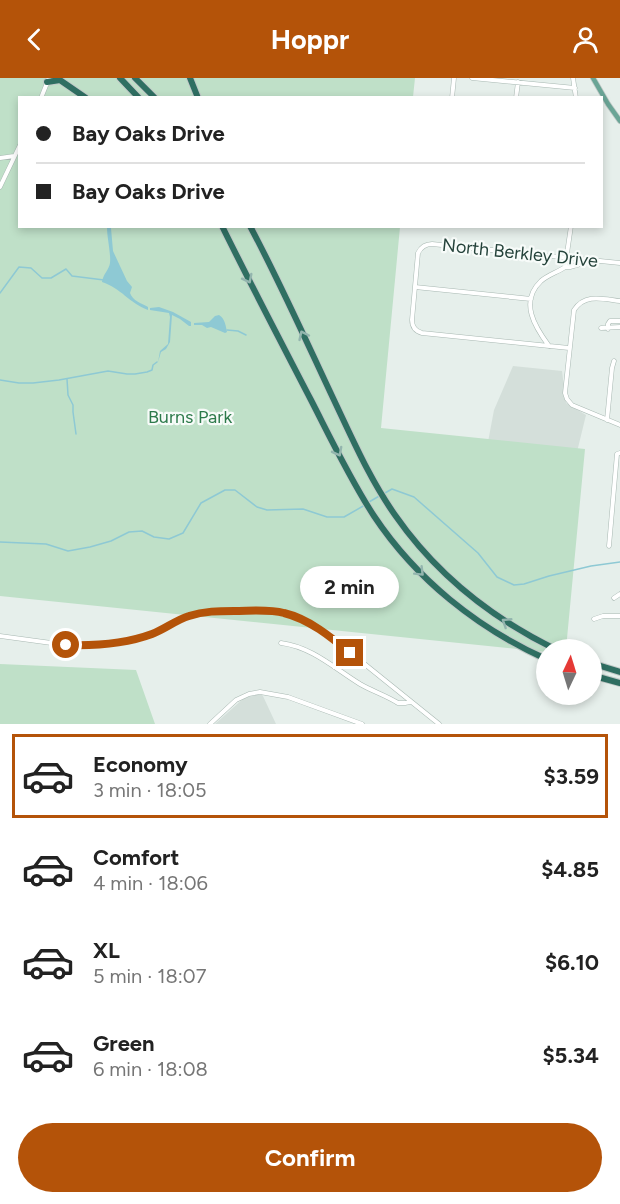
<!DOCTYPE html>
<html lang="en">
<head>
<meta charset="utf-8">
<style>
  :root { --surface:#fff; --page:#f6f6f6; --text:#222; --muted:#767676; --line:#e0e0e0; --accent:#b45309 }
  body { margin:0; font-family:Figtree,sans-serif; background:var(--page); color:var(--text); height:100vh; display:flex; flex-direction:column; font-size:22px; white-space:nowrap }
  * { box-sizing:border-box; margin:0 }
  p { font-size:20px; color:var(--muted) }
  .icon { flex:none; width:33px; height:33px; fill:none; stroke:currentColor; stroke-width:2; stroke-linecap:round; stroke-linejoin:round }
  .map { position:relative; height:646px; overflow:hidden }
  .drawer { display:flex; flex-direction:column; background:var(--surface); flex:1 }
  .drawer>* { flex:none }
  .banner { position:absolute; left:18px; top:18px; width:585px; height:132px; border-radius:0px; box-shadow:0 3px 9px #0003; display:grid; align-content:center; height:132px; padding:0 18px; background:var(--surface) }
  .needle { width:39px; rotate:4deg }
  .tools { position:absolute; left:536px; top:561px; display:grid; gap:12px }
  .tools a { display:grid; place-items:center; width:66px; height:66px; border-radius:50%; background:var(--surface); box-shadow:0 3px 9px #0003; font-size:30px }
  .end { position:absolute; width:27px; height:27px; margin:-14px; border:8px solid #b45309; background:#fff; box-shadow:0 0 0 3px #fff }
  .from { border-radius:50% }
  .bubble { position:absolute; height:42px; border-radius:21px; background:var(--surface); box-shadow:0 3px 9px #0003; font-size:20px; font-weight:700; line-height:42px; text-align:center }
  .banner b { display:flex; align-items:center; gap:21px; height:57px; font-size:22px }
  .banner b+b { border-top:2px solid var(--line) }
  .banner i { width:15px; height:15px; background:var(--text) }
  ul { padding:10px 0 0; list-style:none }
  li { display:flex; align-items:center; gap:18px; height:84px; margin:0 12px 9px; padding:0 6px; border:3px solid transparent; border-radius:0px }
  li div { flex:1 }
  li b { display:block; font-size:22px }
  li em { font-style:normal; font-weight:700 }
  li.active { border-color:var(--accent) }
  li>.icon { width:54px; height:54px; stroke-width:1.5 }
  .cta { display:flex; gap:12px; margin-top:auto; padding:12px 18px }
  .cta a { flex:1; height:69px; border-radius:36px; background:var(--accent); color:#fff; font-size:24px; font-weight:700; line-height:69px; text-align:center }
  header { display:flex; justify-content:space-between; align-items:center; height:78px; padding:0 18px; background:var(--accent); color:#fff; font-size:27px; font-weight:700 }
  .map>svg:first-child { display:block }
  .built { fill:#d4dfda }
  .green { fill:#bfe0c8 }
  .water { fill:#8ec9d4 }
  .lines { fill:none; stroke-linecap:round; stroke-linejoin:round }
  .stream { stroke:#8ec9d4; stroke-width:1.5 }
  .minor-casing { stroke:#a8b8b2; stroke-width:5 }
  .major-casing { stroke:#c2cac8; stroke-width:6 }
  .highway-casing { stroke:#c2cac8; stroke-width:8 }
  .minor { stroke:#fff; stroke-width:4 }
  .major { stroke:#6aa596; stroke-width:4.5 }
  .highway { stroke:#2f6f62; stroke-width:6 }
  .oneway { stroke:#93b5ae }
  .route { stroke:#b45309; stroke-width:8 }
  .labels { text-anchor:middle; dominant-baseline:central; stroke-width:4.5; stroke-linejoin:round; paint-order:stroke }
  .street-label { font-size:18px; fill:#24423a; stroke:#f7fbf9 }
  .park-label { font-size:18px; fill:#2d7a4b; stroke:#f7fbf9 }
</style>
</head>
<body>
<header><svg class="icon" aria-label="back" viewBox="0 0 24 24"><path d="M15 5l-7 7 7 7"/></svg>Hoppr<svg class="icon" aria-label="person" viewBox="0 0 24 24"><circle cx="12" cy="8" r="4"/><path d="M4 21q1-7 8-7t8 7"/></svg></header>
<div class="map">
<svg width="620" height="646" viewBox="0 0 620 646">
  <rect width="100%" height="100%" fill="#e6efeb"/>
  <path class="built" d="M 513,288 L 562,293 L 566,325 L 586,337 L 576,378 L 488,364 L 494,332 Z
    M 262,616 L 276,646 L 215,646 L 244,620 Z"/>
  <path class="green" d="M 0,0 L 415,0 L 413,19 L 20,20 L 20,148 L 400,149 L 381,350 L 585,371 L 566,571 L 546,572 L 546,574 L 0,518 Z
    M 0,586 L 136,592 L 155,646 L 0,646 Z"/>
  <path class="water" d="M 107,149 L 111,150 L 113,173 L 127,203 L 132,209 L 130,215 C 133,223 141,225 148,229 L 148,232 C 129,225 121,210 102,204 C 103,196 109,192 110,185 C 111,175 107,160 107,149 Z
    M 159,229 L 173,234 L 191,244 L 191,248 L 189,248 L 180,241 L 172,237 L 170,264 L 166,271 L 161,274 L 158,284 L 160,273 L 168,266 L 170,239 L 169,235 L 150,232 L 150,230 Z
    M 219,237 C 225,240 226,249 227,254 L 225,255 L 211,249 L 207,250 L 202,247 L 194,247 L 194,245 L 209,244 L 215,238 Z"/>
  <g class="lines">
    <path class="stream" d="M 0,215 L 19,189 L 31,190 L 42,200 L 51,200 L 66,191 L 72,198 L 104,202
      M 227,252 L 238,253 L 246,257
      M 67,301 L 68,317 L 73,327 L 73,334 L 76,356
      M 0,302 L 19,305 L 33,305 L 59,302 L 108,293 L 127,296 L 135,296 L 147,294 L 152,292 L 153,287 L 157,284
      M 385,415 L 392,411 L 414,419 L 478,475 L 497,499 L 514,507 L 524,506 L 549,498 L 591,488 L 620,484
      M 369,424 L 381,417
      M 0,464 L 46,466 L 68,473 L 90,469 L 111,463 L 129,454 L 142,453 L 154,459 L 169,461 L 183,455 L 201,425 L 225,412 L 235,412 L 257,429 L 267,432 L 303,431 L 327,439 L 344,439 L 365,427"/>
    <defs>
      <path id="minor" d="M 472,0 L 575,10
        M 573,0 L 576,20
        M 41,20 L 49,0
        M 452,20 L 454,0
        M 516,20 L 518,4
        M 0,80 L 14,78
        M 0,109 L 20,67
        M 565,189 L 571,148
        M 415,209 L 531,221
        M 620,223 C 603,221 585,215 574,232 L 565,315 L 567,321 L 572,327 L 620,347
        M 601,250 L 620,249
        M 608,251 L 608,246 L 610,243 L 620,243
        M 549,268 C 535,249 519,224 541,203 C 548,197 558,194 565,189 L 570,189 L 591,183
        M 569,270 L 422,255 C 415,253 412,249 412,242 L 418,175 C 421,169 425,166 432,166 L 620,185
        M 607,342 L 612,290 L 614,283
        M 609,468 L 617,376 L 620,375
        M 614,520 L 620,516
        M 594,541 L 603,538 L 620,538
        M 0,558 L 66,567 L 111,566 L 150,557 L 181,541 L 203,535 L 218,533 L 281,534 L 299,540 L 331,559 L 439,646
        M 281,565 C 312,569 334,590 360,606 C 372,613 385,617 398,625 L 405,625 L 410,624
        M 210,646 L 236,622 L 249,616 L 260,614 L 288,619 L 362,646"/>
      <path id="major" d="M 593,0 L 608,26 L 620,43"/>
      <path id="highway" d="M 57,0 L 86,20
        M 120,0 L 139,20
        M 135,0 L 155,20
        M 190,0 L 198,20
        M 47,4 L 60,2
        M 222,148 C 251,207 281,264 311,322 C 331,361 350,401 374,438 C 416,501 477,550 546,581
        M 250,148 C 283,210 311,274 341,337 C 357,371 373,406 395,437 C 436,496 493,541 557,572
        M 591,585 L 620,594
        M 591,597 L 620,605"/>
    </defs>
    <use href="#minor" class="minor-casing"/>
    <use href="#major" class="major-casing"/>
    <use href="#highway" class="highway-casing"/>
    <use href="#minor" class="minor"/>
    <use href="#major" class="major"/>
    <use href="#highway" class="highway"/>
  </g>
  <defs><path id="oneway-chevron" d="M-2-3.5L2.5 0L-2 3.5" fill="none" stroke-width="1.6" stroke-linecap="round" stroke-linejoin="round" transform="scale(1.5)"/></defs>
  <g class="oneway">
    <use href="#oneway-chevron" transform="translate(248 201) rotate(63)"/>
    <use href="#oneway-chevron" transform="translate(303 257) rotate(-115)"/>
    <use href="#oneway-chevron" transform="translate(338 374) rotate(62)"/>
    <use href="#oneway-chevron" transform="translate(420 494) rotate(45)"/>
    <use href="#oneway-chevron" transform="translate(506 544) rotate(-147)"/>
  </g>
  <g class="lines">
    <path class="route" d="M 66,567 C 95,568 125,566 152,556 C 165,551 176,542 189,538 C 204,533 219,533 234,533 C 250,533 269,531 284,535 C 309,541 331,559 350,575"/>
  </g>
  <g class="labels">
    <g class="street-label">
      <text transform="translate(520 175) rotate(6)">North Berkley Drive</text>
    </g>
    <g class="park-label">
      <text x="190" y="339">Burns Park</text>
    </g>
  </g>
</svg>
<div class="tools">
<a><svg class="needle" viewBox="-14 -14 28 28"><path d="M0-13l5 13h-10z" fill="#e53935"/><path d="M0 13l5-13h-10z" fill="#767676"/></svg></a>
</div>
<i class="end from" style="left:66px;top:567px"></i>
<i class="end" style="left:350px;top:575px"></i>
<div class="bubble" style="left:300px;top:488px;width:99px">2 min</div>
<div class="banner">
<b><i class="from"></i>Bay Oaks Drive</b>
<b><i></i>Bay Oaks Drive</b>
</div>
</div>
<section class="drawer">
<ul>
<li class="active"><svg class="icon" aria-label="car" viewBox="0 0 24 24"><path d="M5 17H2v-5l4-1 3-4h7l3 4 3 1v5h-3M9 17h6M6 11h13"/><circle cx="7" cy="17" r="2"/><circle cx="17" cy="17" r="2"/></svg><div><b>Economy</b><p>3 min · 18:05</p></div><em>$3.59</em></li>
<li><svg class="icon" aria-label="car" viewBox="0 0 24 24"><path d="M5 17H2v-5l4-1 3-4h7l3 4 3 1v5h-3M9 17h6M6 11h13"/><circle cx="7" cy="17" r="2"/><circle cx="17" cy="17" r="2"/></svg><div><b>Comfort</b><p>4 min · 18:06</p></div><em>$4.85</em></li>
<li><svg class="icon" aria-label="car" viewBox="0 0 24 24"><path d="M5 17H2v-5l4-1 3-4h7l3 4 3 1v5h-3M9 17h6M6 11h13"/><circle cx="7" cy="17" r="2"/><circle cx="17" cy="17" r="2"/></svg><div><b>XL</b><p>5 min · 18:07</p></div><em>$6.10</em></li>
<li><svg class="icon" aria-label="car" viewBox="0 0 24 24"><path d="M5 17H2v-5l4-1 3-4h7l3 4 3 1v5h-3M9 17h6M6 11h13"/><circle cx="7" cy="17" r="2"/><circle cx="17" cy="17" r="2"/></svg><div><b>Green</b><p>6 min · 18:08</p></div><em>$5.34</em></li>
</ul>
<div class="cta"><a>Confirm</a></div>
</section>
</body>
</html>
